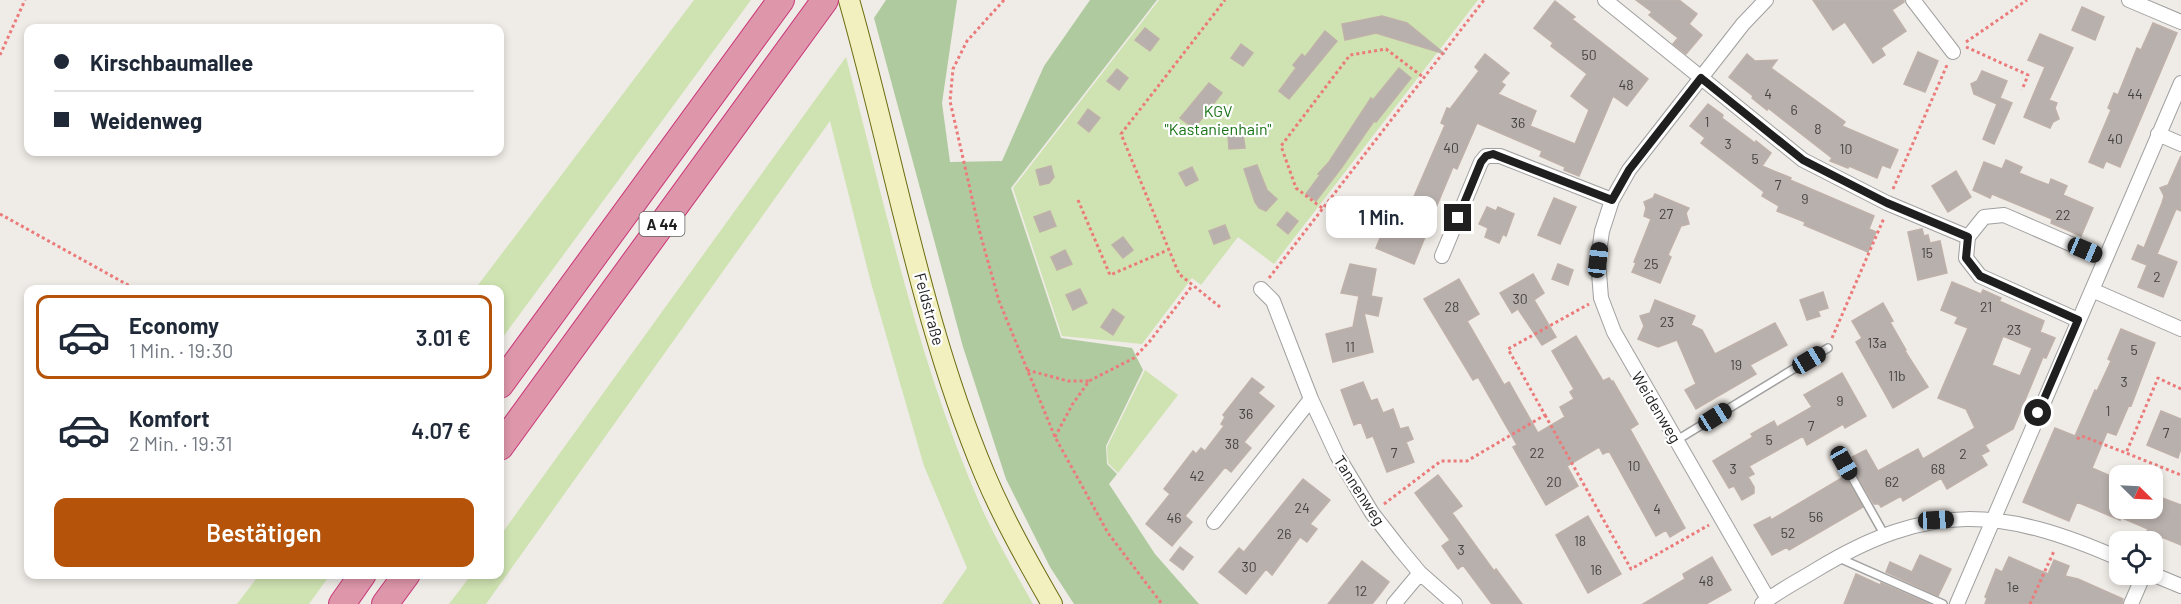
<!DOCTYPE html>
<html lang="de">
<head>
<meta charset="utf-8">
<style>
  :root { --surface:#fff; --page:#f6f6f7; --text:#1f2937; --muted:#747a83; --line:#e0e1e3; --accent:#b45309 }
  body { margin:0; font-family:Barlow,sans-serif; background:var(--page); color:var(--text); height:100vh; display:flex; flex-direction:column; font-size:22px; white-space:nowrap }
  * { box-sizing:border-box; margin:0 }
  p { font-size:20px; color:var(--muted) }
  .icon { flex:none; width:33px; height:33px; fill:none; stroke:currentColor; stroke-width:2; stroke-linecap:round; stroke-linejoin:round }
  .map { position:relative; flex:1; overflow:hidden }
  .sheet { position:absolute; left:24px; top:285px; width:480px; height:294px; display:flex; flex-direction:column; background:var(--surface); border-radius:12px; box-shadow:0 3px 9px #0003 }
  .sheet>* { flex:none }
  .hud { position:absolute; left:24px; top:24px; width:480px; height:132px; border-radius:12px; box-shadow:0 3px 9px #0003; display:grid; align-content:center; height:132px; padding:0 30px; background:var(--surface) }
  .needle { width:39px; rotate:114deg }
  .controls { position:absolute; left:2109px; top:465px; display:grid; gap:12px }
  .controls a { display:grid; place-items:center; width:54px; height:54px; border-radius:12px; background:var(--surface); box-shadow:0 3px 9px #0003; font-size:30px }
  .end { position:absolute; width:27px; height:27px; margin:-14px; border:8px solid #1f1f1f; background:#fff; box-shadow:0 0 0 3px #fff }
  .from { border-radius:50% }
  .bubble { position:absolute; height:42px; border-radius:12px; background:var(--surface); box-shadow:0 3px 9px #0003; font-size:20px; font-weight:600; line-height:42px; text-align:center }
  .car { position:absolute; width:18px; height:36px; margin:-18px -9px; border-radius:8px; box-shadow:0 0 4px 2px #0007; background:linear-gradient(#222 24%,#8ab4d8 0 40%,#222 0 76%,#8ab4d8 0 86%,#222 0) }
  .hud b { display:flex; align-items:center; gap:21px; height:57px; font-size:22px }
  .hud b+b { border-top:2px solid var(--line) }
  .hud i { width:15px; height:15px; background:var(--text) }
  ul { padding:10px 0 0; list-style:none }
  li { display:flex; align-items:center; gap:18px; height:84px; margin:0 12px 9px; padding:0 18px; border:3px solid transparent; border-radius:12px }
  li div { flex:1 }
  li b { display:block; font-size:22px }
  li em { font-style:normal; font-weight:600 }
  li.selected { border-color:var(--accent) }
  li>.icon { width:54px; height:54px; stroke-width:1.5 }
  .primary-button { display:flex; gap:12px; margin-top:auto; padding:12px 30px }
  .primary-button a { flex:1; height:69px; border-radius:12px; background:var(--accent); color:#fff; font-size:24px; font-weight:600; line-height:69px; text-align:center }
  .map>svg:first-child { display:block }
  .grass { fill:#cfe3b2 }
  .forest { fill:#b0ca9f }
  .building { fill:#b8b0ac; stroke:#bfb1aa; stroke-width:1.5; fill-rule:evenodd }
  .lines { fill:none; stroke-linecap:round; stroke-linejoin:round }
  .service-casing { stroke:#a0a0a0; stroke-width:10 }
  .minor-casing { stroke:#a0a0a0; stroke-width:16 }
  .secondary-casing { stroke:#6b6c10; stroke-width:22 }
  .motorway-casing { stroke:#c93778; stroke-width:28 }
  .path { stroke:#eb7b7b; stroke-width:3; stroke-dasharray:3 3; stroke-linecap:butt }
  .service { stroke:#fff; stroke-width:7 }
  .minor { stroke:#fff; stroke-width:14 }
  .secondary { stroke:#f3f0c0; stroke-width:20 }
  .motorway { stroke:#de96ab; stroke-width:26 }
  .route { stroke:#1f1f1f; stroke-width:8 }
  .labels { text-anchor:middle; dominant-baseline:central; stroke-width:4.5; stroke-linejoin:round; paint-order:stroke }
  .number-label { font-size:14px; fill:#454342 }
  .shield { fill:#fff; stroke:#626262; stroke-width:1.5 }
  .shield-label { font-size:15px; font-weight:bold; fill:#1f1f1f }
  .park-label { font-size:16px; fill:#197317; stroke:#fff }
  .street-label { font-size:16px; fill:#1f1f1f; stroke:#fff }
</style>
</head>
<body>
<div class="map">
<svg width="2181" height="604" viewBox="0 0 2181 604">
  <rect width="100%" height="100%" fill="#efebe6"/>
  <path class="grass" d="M 694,0 L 751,0 L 500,341 L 500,290 L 475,289 Z
    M 1159,0 L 1478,0 L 1274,264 L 1238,237 L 1201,285 L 1192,278 L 1142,344 L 1062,336 L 1013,188 Z
    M 846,57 C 886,209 919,367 983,511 C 998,543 1016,574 1033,604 L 942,604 L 967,568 L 924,466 L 871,283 L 830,121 L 486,604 L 449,604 L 471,575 L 500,574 L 500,536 Z
    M 1145,370 L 1178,395 L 1118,473 L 1108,463 L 1107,447 Z
    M 259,575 L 259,574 L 330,575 L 309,604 L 237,604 Z"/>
  <path class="forest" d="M 886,0 L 957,0 L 942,103 L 950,162 L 1002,161 L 1044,66 L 1090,0 L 1157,0 L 1011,188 L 1061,338 L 1132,348 L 1143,370 L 1106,446 L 1107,464 L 1117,474 L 1109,484 L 1155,554 L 1199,604 L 1074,604 L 1050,567 L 1006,479 L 963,347 L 874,18 Z"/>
  <path class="building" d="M 1636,0 L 1679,0 L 1697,14 L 1689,24 L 1702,35 L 1686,54 L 1673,44 L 1678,38 L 1649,15 L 1652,12 Z
    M 1813,0 L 1904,0 L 1904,2 L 1892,10 L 1906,31 L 1881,48 L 1885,55 L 1873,63 L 1845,22 L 1833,30 Z
    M 1555,1 L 1575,17 L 1572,19 L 1648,79 L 1627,106 L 1613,96 L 1579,176 L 1564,170 L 1565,167 L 1540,156 L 1542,151 L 1477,123 L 1457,169 L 1453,167 L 1435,210 L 1412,201 L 1445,125 L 1441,123 L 1447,108 L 1450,109 L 1479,71 L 1475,67 L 1485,54 L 1509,73 L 1501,82 L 1505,85 L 1498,94 L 1536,111 L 1530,126 L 1575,144 L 1589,110 L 1571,96 L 1587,74 L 1551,46 L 1553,43 L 1534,28 Z
    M 2082,7 L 2104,17 L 2095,40 L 2072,30 Z
    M 1382,16 L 1407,23 L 1445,54 L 1376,33 L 1345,40 L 1342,24 Z
    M 2153,23 L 2177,33 L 2120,167 L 2106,161 L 2103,168 L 2089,162 L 2111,110 L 2108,108 L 2114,93 L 2118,95 L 2137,48 L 2141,50 Z
    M 1145,28 L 1159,39 L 1150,51 L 1135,40 Z
    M 1325,31 L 1337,41 L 1289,99 L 1279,91 L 1296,68 L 1293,65 L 1302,54 L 1305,57 Z
    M 2040,34 L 2073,48 L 2049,100 L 2057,103 L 2055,108 L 2059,119 L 2053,122 L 2050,128 L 2024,117 L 2045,67 L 2028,60 Z
    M 1241,44 L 1253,53 L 1243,66 L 1231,58 Z
    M 1918,52 L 1938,61 L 1925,92 L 1904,84 Z
    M 1747,54 L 1755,61 L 1777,60 L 1771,68 L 1845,122 L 1842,126 L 1898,150 L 1890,168 L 1882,165 L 1877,178 L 1849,166 L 1848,168 L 1830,161 L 1832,158 L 1768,108 L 1767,110 L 1752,98 L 1753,96 L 1729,77 Z
    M 1399,68 L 1411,78 L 1376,122 L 1374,121 L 1342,167 L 1316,201 L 1306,194 L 1320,175 L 1318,174 L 1329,162 L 1371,98 L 1373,100 Z
    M 1117,69 L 1128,78 L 1119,90 L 1107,81 Z
    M 1982,71 L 2007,81 L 2000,98 L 2012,103 L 1994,144 L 1983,139 L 1997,104 L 1974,94 L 1971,84 L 1977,81 Z
    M 1209,83 L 1222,93 L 1196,126 L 1191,126 L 1180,118 Z
    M 1708,104 L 1723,115 L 1722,118 L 1755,143 L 1756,141 L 1771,153 L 1762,166 L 1791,178 L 1790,180 L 1874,216 L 1869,229 L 1876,232 L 1868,252 L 1804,225 L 1805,222 L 1777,211 L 1779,206 L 1762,196 L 1764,192 L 1701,143 L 1705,138 L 1690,126 Z
    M 1088,109 L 1100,118 L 1089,132 L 1078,123 Z
    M 1243,133 L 1245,148 L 1229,149 L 1228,135 Z
    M 2181,156 L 2181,211 L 2176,209 L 2157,254 L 2177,262 L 2163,297 L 2138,287 L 2147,265 L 2132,259 L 2138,245 L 2144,248 L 2162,203 L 2164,196 L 2160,188 L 2168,185 Z
    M 2006,160 L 2022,167 L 2019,173 L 2049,185 L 2051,179 L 2067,186 L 2063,195 L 2093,208 L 2081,236 L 2051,223 L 2052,219 L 1992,194 L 1990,198 L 1973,190 L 1984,162 L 2002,169 Z
    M 1257,165 L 1267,190 L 1277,199 L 1266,211 L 1259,208 L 1255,202 L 1244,169 Z
    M 1051,166 L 1054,177 L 1049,183 L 1040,185 L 1036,170 Z
    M 1192,167 L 1198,180 L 1186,186 L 1179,173 Z
    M 1956,171 L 1971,197 L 1948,212 L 1932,186 Z
    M 1655,194 L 1689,208 L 1686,213 L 1689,224 L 1681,226 L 1668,255 L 1671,257 L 1660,283 L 1632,272 L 1636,263 L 1634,262 L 1651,219 L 1644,216 L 1646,208 L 1644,202 L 1653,198 Z
    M 1381,198 L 1404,208 L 1398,223 L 1375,213 Z
    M 1554,198 L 1576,207 L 1560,244 L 1538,235 Z
    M 1487,207 L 1496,211 L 1498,207 L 1514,214 L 1506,236 L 1503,234 L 1499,243 L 1485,237 L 1488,228 L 1479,224 Z
    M 1050,211 L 1056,226 L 1040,232 L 1034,217 Z
    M 1287,212 L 1298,221 L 1288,234 L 1277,225 Z
    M 1387,221 L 1425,237 L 1414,264 L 1376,248 Z
    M 1225,225 L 1230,238 L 1214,244 L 1209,231 Z
    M 1922,229 L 1924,236 L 1928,235 L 1930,243 L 1940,241 L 1947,273 L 1918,280 L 1908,232 Z
    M 1123,237 L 1133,250 L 1123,258 L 1112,245 Z
    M 1065,250 L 1072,264 L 1057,270 L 1051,257 Z
    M 1350,264 L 1376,269 L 1371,296 L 1382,298 L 1378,316 L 1364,313 L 1373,352 L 1333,362 L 1326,334 L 1353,327 L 1359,296 L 1341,293 Z
    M 1558,264 L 1573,270 L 1568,285 L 1552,279 Z
    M 1533,274 L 1544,293 L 1534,300 L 1556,337 L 1542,345 L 1518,309 L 1512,313 L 1500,293 Z
    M 1459,279 L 1479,314 L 1467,321 L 1504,385 L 1509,382 L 1538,433 L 1565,417 L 1560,407 L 1574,399 L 1570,392 L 1574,389 L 1552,351 L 1576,336 L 1603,381 L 1609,378 L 1612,382 L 1613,381 L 1638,424 L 1630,429 L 1685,528 L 1670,537 L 1666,530 L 1656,536 L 1609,451 L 1603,454 L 1599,447 L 1567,466 L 1578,486 L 1546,505 L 1513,447 L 1517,445 L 1478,377 L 1473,380 L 1424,299 Z
    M 1952,282 L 1981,294 L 1983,290 L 2001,298 L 1999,301 L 2044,321 L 2040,332 L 2055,338 L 2046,358 L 2043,357 L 2013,429 L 1985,445 L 1989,451 L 1981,455 L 1987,465 L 1947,489 L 1941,478 L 1903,501 L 1901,496 L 1881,507 L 1879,504 L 1874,504 L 1854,470 L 1858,467 L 1852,457 L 1866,450 L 1878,471 L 1918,449 L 1923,459 L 1975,428 L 1966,409 L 1938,398 L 1968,328 L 1955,323 L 1958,317 L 1941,310 ZM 2003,336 L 2032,348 L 2020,376 L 1992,365 Z
    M 1080,289 L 1087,303 L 1073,310 L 1066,295 Z
    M 1823,292 L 1828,308 L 1818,311 L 1820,316 L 1807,320 L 1800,300 Z
    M 1655,300 L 1695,316 L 1691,325 L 1702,330 L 1715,354 L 1775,323 L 1787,345 L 1750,365 L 1756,374 L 1696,409 L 1685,390 L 1696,384 L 1677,340 L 1658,347 L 1638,339 L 1644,326 L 1640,316 L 1650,313 Z
    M 1883,303 L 1893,321 L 1890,322 L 1906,350 L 1905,351 L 1928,387 L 1893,408 L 1856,342 L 1862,338 L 1852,321 Z
    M 1113,309 L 1124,317 L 1113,335 L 1101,327 Z
    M 2121,329 L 2155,343 L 2131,406 L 2129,405 L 2116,435 L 2107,432 L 2092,468 L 2120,480 L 2120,508 L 2152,508 L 2152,494 L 2181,505 L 2181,545 L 2147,531 L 2148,529 L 2120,517 L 2120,520 L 2077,502 L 2069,521 L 2023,502 L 2055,428 L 2075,436 L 2095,390 L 2097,391 L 2111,361 L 2108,359 Z
    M 1842,373 L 1866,416 L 1845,428 L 1843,424 L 1807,445 L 1803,436 L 1749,466 L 1754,474 L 1748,477 L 1754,487 L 1754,493 L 1742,500 L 1734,486 L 1729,488 L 1713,461 L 1753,437 L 1751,434 L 1774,421 L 1777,427 L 1812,407 L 1804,395 Z
    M 1252,378 L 1264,387 L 1258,393 L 1274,406 L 1244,442 L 1251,448 L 1231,472 L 1225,467 L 1185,516 L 1192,522 L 1172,546 L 1146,524 L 1170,494 L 1164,489 L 1193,451 L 1196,454 L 1201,448 L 1205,451 L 1224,426 L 1221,424 L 1225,417 L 1223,415 Z
    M 1363,382 L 1371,401 L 1377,399 L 1383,413 L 1393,409 L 1400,429 L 1408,427 L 1413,439 L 1406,442 L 1414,462 L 1387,472 L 1373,436 L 1367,438 L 1361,422 L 1354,425 L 1341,390 Z
    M 2161,411 L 2181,419 L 2181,448 L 2178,458 L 2147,445 Z
    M 1438,475 L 1462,506 L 1452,513 L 1494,571 L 1496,569 L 1522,604 L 1492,604 L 1463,565 L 1458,569 L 1442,546 L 1450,540 L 1415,493 Z
    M 1845,476 L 1863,507 L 1789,550 L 1787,547 L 1772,555 L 1754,525 L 1770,517 L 1771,520 Z
    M 1303,479 L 1330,500 L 1310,524 L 1317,529 L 1307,542 L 1300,537 L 1272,575 L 1266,569 L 1246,594 L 1219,572 L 1239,548 L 1244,552 Z
    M 1588,516 L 1621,574 L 1588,593 L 1556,535 Z
    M 1180,547 L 1193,557 L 1183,570 L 1170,560 Z
    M 1920,555 L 1951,569 L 1938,596 L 1886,572 L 1890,562 L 1912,572 Z
    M 1712,557 L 1731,590 L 1706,604 L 1643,604 L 1685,579 L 1683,574 Z
    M 2009,557 L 2048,574 L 2054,560 L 2069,566 L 2065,576 L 2078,579 L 2123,599 L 2122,604 L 1985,604 L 1987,598 L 1985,597 L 1996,569 L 2002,572 Z
    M 1362,561 L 1389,582 L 1380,594 L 1372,604 L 1328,604 Z
    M 1856,574 L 1880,585 L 1881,583 L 1929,604 L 1844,604 Z"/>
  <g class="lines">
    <defs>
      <path id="service" d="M 1677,440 L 1828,348
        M 1844,463 L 1884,534
        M 1839,558 L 1943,604"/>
      <path id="minor" d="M 1605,0 L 1803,160 L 1887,203 L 1968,237
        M 1766,0 L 1743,24 L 1629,170 L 1612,200 L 1602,231 L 1598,260 L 1601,298 L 1614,332 L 1768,599
        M 1913,0 L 1953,52
        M 2129,0 L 2181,22
        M 2158,134 L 2181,144
        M 1442,256 L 1481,162 L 1486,156 L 1500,156 L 1612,200
        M 1261,289 L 1273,301 L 1311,399 L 1337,455 L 1372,513 L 1400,549 L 1420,573 L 1455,604
        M 2092,290 L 2181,329
        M 2078,320 L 1980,276 L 1966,258 L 1968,237 L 1984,217 L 2004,215 L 2105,259
        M 1214,522 L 1311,399
        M 2152,574 L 2181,586
        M 1394,604 L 1420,573
        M 1762,604 C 1778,591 1798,581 1816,570 C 1929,501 2002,507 2120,559
        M 1957,604 L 2181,83
        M 2131,604 L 2144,574"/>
      <path id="secondary" d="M 849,0 C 894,158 921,323 985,475 C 1004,520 1028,562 1052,604"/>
      <path id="motorway" d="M 500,385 L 781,0
        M 500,447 L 825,0
        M 342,604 L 363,574
        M 385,604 L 407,574"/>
    </defs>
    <use href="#service" class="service-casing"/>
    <use href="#minor" class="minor-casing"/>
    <use href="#secondary" class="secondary-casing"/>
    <use href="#motorway" class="motorway-casing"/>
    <path class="path" d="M 1004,0 L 967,41 L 953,69 L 950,101 L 980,233 L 999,301 L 1055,437 L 1108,533 L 1162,604
      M 1966,42 L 2027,0
      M 1966,47 L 2028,75 L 2022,90
      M 0,55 L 25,0
      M 1893,189 L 1947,65
      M 1078,200 L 1110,275 L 1168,250
      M 1322,208 L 1296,188 L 1281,146 L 1350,55 L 1386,49 L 1423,77
      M 0,214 L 137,290
      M 1269,278 L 1484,0
      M 1220,307 L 1179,274 L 1121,134 L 1225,0
      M 1832,338 L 1884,218
      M 1027,370 L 1068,381 L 1089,381
      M 2181,389 L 2158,378 L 2126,453 L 2181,475
      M 1545,415 L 1631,569 L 1709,525
      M 1055,437 L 1072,405 L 1089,381 L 1134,358 L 1150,341 L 1192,286
      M 2077,439 L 2082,436 L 2126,453
      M 1384,504 L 1441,461 L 1467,461 L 1545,415 L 1508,349 L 1589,304
      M 2030,604 L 2054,551"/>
    <use href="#service" class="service"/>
    <use href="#minor" class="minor"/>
    <use href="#secondary" class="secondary"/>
    <use href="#motorway" class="motorway"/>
  </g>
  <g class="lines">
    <path class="route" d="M 1458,218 L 1481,162 L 1486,156 L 1493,154 L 1612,200 L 1629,170 L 1701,78 L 1803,160 L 1887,203 L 1968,237 L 1966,258 L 1980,276 L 2078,320 L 2038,413"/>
  </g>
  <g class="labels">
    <g class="number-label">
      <text x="1589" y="54">50</text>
      <text x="1626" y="84">48</text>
      <text x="1768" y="93">4</text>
      <text x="2135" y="93">44</text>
      <text x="1794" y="109">6</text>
      <text x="1707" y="121">1</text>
      <text x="1518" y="122">36</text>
      <text x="1818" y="128">8</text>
      <text x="2115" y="138">40</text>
      <text x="1728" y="143">3</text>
      <text x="1451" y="147">40</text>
      <text x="1846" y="148">10</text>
      <text x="1755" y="158">5</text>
      <text x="1778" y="184">7</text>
      <text x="1805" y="198">9</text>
      <text x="1666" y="213">27</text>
      <text x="2063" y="214">22</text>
      <text x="1927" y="252">15</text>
      <text x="1651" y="263">25</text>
      <text x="2157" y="276">2</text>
      <text x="1520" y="298">30</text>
      <text x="1452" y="306">28</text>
      <text x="1986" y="306">21</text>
      <text x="1667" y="321">23</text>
      <text x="2014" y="329">23</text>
      <text x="1877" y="342">13a</text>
      <text x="1350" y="346">11</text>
      <text x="2134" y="349">5</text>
      <text x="1736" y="364">19</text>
      <text x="1897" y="375">11b</text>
      <text x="2124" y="381">3</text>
      <text x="1840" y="400">9</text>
      <text x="2108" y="410">1</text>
      <text x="1246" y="413">36</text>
      <text x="1811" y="425">7</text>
      <text x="2166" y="432">7</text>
      <text x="1769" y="439">5</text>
      <text x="1232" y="443">38</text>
      <text x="1394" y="452">7</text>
      <text x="1537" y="452">22</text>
      <text x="1963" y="453">2</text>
      <text x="1634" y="465">10</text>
      <text x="1733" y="468">3</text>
      <text x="1938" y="468">68</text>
      <text x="1197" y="475">42</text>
      <text x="1554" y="481">20</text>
      <text x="1892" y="481">62</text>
      <text x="1302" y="507">24</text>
      <text x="1657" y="508">4</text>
      <text x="1816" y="516">56</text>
      <text x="1174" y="517">46</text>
      <text x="1788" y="532">52</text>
      <text x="1284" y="533">26</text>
      <text x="1580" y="540">18</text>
      <text x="1461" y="549">3</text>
      <text x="1249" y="566">30</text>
      <text x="1596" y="569">16</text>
      <text x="1706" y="580">48</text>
      <text x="2013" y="586">1e</text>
      <text x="1361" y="590">12</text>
    </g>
    <rect class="shield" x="639.5" y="212" width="45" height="24" rx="4.5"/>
    <g class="shield-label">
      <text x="662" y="224">A 44</text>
    </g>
    <g class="park-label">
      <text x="1218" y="110">KGV<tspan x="1218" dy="18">"Kastanienhain"</tspan></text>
    </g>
    <g class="street-label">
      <text transform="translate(930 309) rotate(75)">Feldstraße</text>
      <text transform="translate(1657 407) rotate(59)">Weidenweg</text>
      <text transform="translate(1360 490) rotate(57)">Tannenweg</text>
    </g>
  </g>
</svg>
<div class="controls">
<a><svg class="needle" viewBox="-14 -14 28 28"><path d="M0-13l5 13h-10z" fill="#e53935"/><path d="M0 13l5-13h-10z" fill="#747a83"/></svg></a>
<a><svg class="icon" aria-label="locate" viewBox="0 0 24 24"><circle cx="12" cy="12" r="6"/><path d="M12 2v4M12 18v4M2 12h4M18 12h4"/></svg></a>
</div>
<i class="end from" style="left:2038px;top:413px"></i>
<i class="end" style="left:1458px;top:218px"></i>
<div class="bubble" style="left:1326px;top:196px;width:111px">1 Min.</div>
<i class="car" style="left:2085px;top:250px;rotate:113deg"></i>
<i class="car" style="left:1598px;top:260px;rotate:7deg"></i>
<i class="car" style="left:1809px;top:360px;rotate:59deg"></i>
<i class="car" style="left:1715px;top:417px;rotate:58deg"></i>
<i class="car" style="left:1844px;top:463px;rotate:151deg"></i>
<i class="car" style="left:1936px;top:520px;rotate:87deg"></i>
<div class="hud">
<b><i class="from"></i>Kirschbaumallee</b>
<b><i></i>Weidenweg</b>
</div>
<section class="sheet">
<ul>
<li class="selected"><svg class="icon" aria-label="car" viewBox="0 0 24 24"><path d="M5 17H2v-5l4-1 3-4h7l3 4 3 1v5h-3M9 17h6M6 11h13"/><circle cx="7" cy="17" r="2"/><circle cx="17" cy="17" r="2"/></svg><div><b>Economy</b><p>1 Min. · 19:30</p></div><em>3.01 €</em></li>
<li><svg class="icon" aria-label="car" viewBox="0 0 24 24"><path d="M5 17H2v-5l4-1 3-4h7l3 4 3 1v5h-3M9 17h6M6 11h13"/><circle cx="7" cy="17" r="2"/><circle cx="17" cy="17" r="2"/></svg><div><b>Komfort</b><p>2 Min. · 19:31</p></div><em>4.07 €</em></li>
</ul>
<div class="primary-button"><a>Bestätigen</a></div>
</section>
</div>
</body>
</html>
